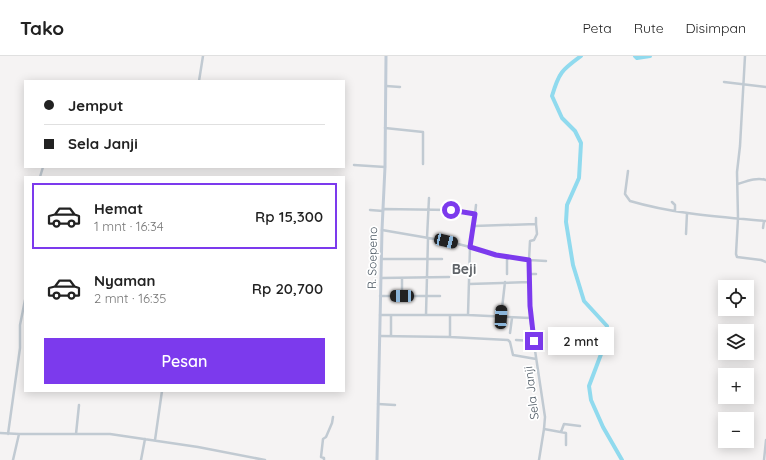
<!DOCTYPE html>
<html lang="id">
<head>
<meta charset="utf-8">
<style>
  :root { --surface:#fff; --page:#f2f2f2; --text:#222; --muted:#767676; --line:#e0e0e0; --accent:#7c3aed }
  body { margin:0; font-family:Quicksand,sans-serif; background:var(--page); color:var(--text); height:100vh; display:flex; flex-direction:column; font-size:15px; white-space:nowrap }
  * { box-sizing:border-box; margin:0 }
  p { font-size:13px; color:var(--muted) }
  .icon { flex:none; width:22px; height:22px; fill:none; stroke:currentColor; stroke-width:2; stroke-linecap:round; stroke-linejoin:round }
  .map { position:relative; flex:1; overflow:hidden }
  .panel { position:absolute; left:24px; top:120px; width:321px; height:216px; display:flex; flex-direction:column; background:var(--surface); border-radius:0px; box-shadow:0 2px 10px #0003 }
  .panel>* { flex:none }
  .banner { position:absolute; left:24px; top:24px; width:321px; height:88px; border-radius:0px; box-shadow:0 2px 10px #0003; display:grid; align-content:center; height:88px; padding:0 20px; background:var(--surface) }
  .fabs { position:absolute; left:718px; top:224px; display:grid; gap:8px }
  .fabs a { display:grid; place-items:center; width:36px; height:36px; border-radius:0px; background:var(--surface); box-shadow:0 2px 10px #0003; font-size:20px }
  .end { position:absolute; width:18px; height:18px; margin:-9px; border:5px solid #7c3aed; background:#fff; box-shadow:0 0 0 2px #fff }
  .from { border-radius:50% }
  .bubble { position:absolute; height:28px; border-radius:0px; background:var(--surface); box-shadow:0 2px 10px #0003; font-size:13px; font-weight:600; line-height:28px; text-align:center }
  .car { position:absolute; width:12px; height:24px; margin:-12px -6px; border-radius:5px; box-shadow:0 0 3px 1px #0007; background:linear-gradient(#222 24%,#8ab4d8 0 40%,#222 0 76%,#8ab4d8 0 86%,#222 0) }
  .banner b { display:flex; align-items:center; gap:14px; height:38px; font-size:15px }
  .banner b+b { border-top:1px solid var(--line) }
  .banner i { width:10px; height:10px; background:var(--text) }
  ul { padding:7px 0 0; list-style:none }
  li { display:flex; align-items:center; gap:12px; height:66px; margin:0 8px 6px; padding:0 12px; border:2px solid transparent; border-radius:0px }
  li div { flex:1 }
  li b { display:block; font-size:15px }
  li em { font-style:normal; font-weight:600 }
  li.on { border-color:var(--accent) }
  li>.icon { width:36px; height:36px; stroke-width:1.5 }
  .action { display:flex; gap:8px; margin-top:auto; padding:8px 20px }
  .action a { flex:1; height:46px; border-radius:0px; background:var(--accent); color:#fff; font-size:16px; font-weight:600; line-height:46px; text-align:center }
  header { display:flex; align-items:center; gap:24px; box-sizing:border-box; height:56px; padding:0 20px; background:var(--surface); border-bottom:1px solid var(--line) }
  header strong { font-size:19px }
  nav { display:flex; gap:22px; margin-inline-start:auto; font-size:14px }
  .map>svg:first-child { display:block }
  .lines { fill:none; stroke-linecap:round; stroke-linejoin:round }
  .river { stroke:#90daee; stroke-width:4 }
  .street { stroke:#c1cad2; stroke-width:2.5 }
  .secondary { stroke:#c1cbd6; stroke-width:3 }
  .route { stroke:#7c3aed; stroke-width:5 }
  .labels { text-anchor:middle; dominant-baseline:central; stroke-width:3.5; stroke-linejoin:round; paint-order:stroke }
  .street-label { font-size:12px; fill:#4a5661; stroke:#fff }
  .quarter-label { font-size:14px; font-weight:bold; fill:#5f6368; stroke:#fff }
</style>
</head>
<body>
<header>
<strong>Tako</strong>
<nav><a>Peta</a><a>Rute</a><a>Disimpan</a></nav>
</header>
<div class="map">
<svg width="766" height="404" viewBox="0 0 766 404">
  <rect width="100%" height="100%" fill="#f5f3f3"/>
  <g class="lines">
    <path class="river" d="M 581,0 C 562,14 559,16 552,40 L 562,62 L 575,75 L 581,87 L 579,122 L 567,149 L 566,166 L 573,209 L 584,245 L 607,270 L 606,285 L 589,330 L 591,344 L 603,371 L 622,404
      M 635,0 L 637,2 L 650,0"/>
    <path class="street" d="M 745,0 L 740,90 L 737,116 L 738,162 L 736,198 L 737,201 L 761,204 L 766,206
      M 199,25 L 203,0
      M 724,26 L 766,31
      M 386,30 L 400,31
      M 385,72 L 423,76 L 423,108
      M 354,109 L 385,111
      M 628,115 L 625,138 L 630,145 C 674,158 720,161 766,165
      M 40,121 L 43,111
      M 738,128 C 747,125 757,121 766,124
      M 672,146 L 675,149 L 675,155
      M 383,153 L 451,154 L 475,158 L 470,191 L 468,259
      M 370,154 L 383,155
      M 475,158 L 476,149
      M 536,162 L 536,168
      M 474,170 L 536,168 L 537,178 L 534,184 L 530,185 L 529,204 L 546,205
      M 763,172 L 764,165
      M 382,174 L 446,185 L 470,191 L 496,199 L 529,204 L 530,261 L 545,361 L 544,373 L 539,404
      M 686,178 L 687,157
      M 427,182 L 429,142
      M 382,203 L 442,203
      M 507,218 L 507,201
      M 530,218 L 536,218
      M 381,222 L 449,221
      M 402,222 L 402,240
      M 469,228 L 529,226
      M 380,240 L 440,240
      M 380,259 L 468,259 L 530,262
      M 426,259 L 428,182
      M 501,261 L 505,226
      M 510,277 L 512,262
      M 380,280 L 450,281 L 508,284 L 510,286 L 513,299 L 536,303
      M 391,280 L 391,259
      M 450,280 L 450,259
      M 516,284 L 534,285
      M 378,348 L 395,349
      M 544,373 L 566,377 L 566,389
      M 561,376 L 564,368 L 580,370
      M 0,377 L 19,378
      M 8,378 L 20,292 L 20,269 L 25,244
      M 76,378 L 79,349
      M 155,384 L 162,335
      M 13,404 L 19,378 L 110,378 L 198,391 L 265,404
      M 141,404 L 145,383
      M 324,404 L 324,402 L 321,401 L 323,383 L 326,381 L 332,367 L 333,361
      M 764,404 L 766,384"/>
    <path class="secondary" d="M 377,404 L 382,174 L 385,111 L 386,0"/>
  </g>
  <g class="lines">
    <path class="route" d="M 451,154 L 475,158 L 470,191 L 496,199 L 529,204 L 530,250 L 534,285"/>
  </g>
  <g class="labels">
    <g class="street-label">
      <text transform="translate(372 202) rotate(-89)">R. Soepeno</text>
      <text transform="translate(531 337) rotate(-97)">Sela Janji</text>
    </g>
    <g class="quarter-label">
      <text x="464" y="213">Beji</text>
    </g>
  </g>
</svg>
<div class="fabs">
<a><svg class="icon" aria-label="locate" viewBox="0 0 24 24"><circle cx="12" cy="12" r="6"/><path d="M12 2v4M12 18v4M2 12h4M18 12h4"/></svg></a>
<a><svg class="icon" aria-label="layers" viewBox="0 0 24 24"><path d="M12 4l9 5-9 5-9-5zM3 14l9 5 9-5"/></svg></a>
<a>+</a>
<a>−</a>
</div>
<i class="end from" style="left:451px;top:154px"></i>
<i class="end" style="left:534px;top:285px"></i>
<div class="bubble" style="left:548px;top:271px;width:66px">2 mnt</div>
<i class="car" style="left:446px;top:185px;rotate:103deg"></i>
<i class="car" style="left:402px;top:240px;rotate:270deg"></i>
<i class="car" style="left:501px;top:261px;rotate:3deg"></i>
<div class="banner">
<b><i class="from"></i>Jemput</b>
<b><i></i>Sela Janji</b>
</div>
<section class="panel">
<ul>
<li class="on"><svg class="icon" aria-label="car" viewBox="0 0 24 24"><path d="M5 17H2v-5l4-1 3-4h7l3 4 3 1v5h-3M9 17h6M6 11h13"/><circle cx="7" cy="17" r="2"/><circle cx="17" cy="17" r="2"/></svg><div><b>Hemat</b><p>1 mnt · 16:34</p></div><em>Rp 15,300</em></li>
<li><svg class="icon" aria-label="car" viewBox="0 0 24 24"><path d="M5 17H2v-5l4-1 3-4h7l3 4 3 1v5h-3M9 17h6M6 11h13"/><circle cx="7" cy="17" r="2"/><circle cx="17" cy="17" r="2"/></svg><div><b>Nyaman</b><p>2 mnt · 16:35</p></div><em>Rp 20,700</em></li>
</ul>
<div class="action"><a>Pesan</a></div>
</section>
</div>
</body>
</html>
